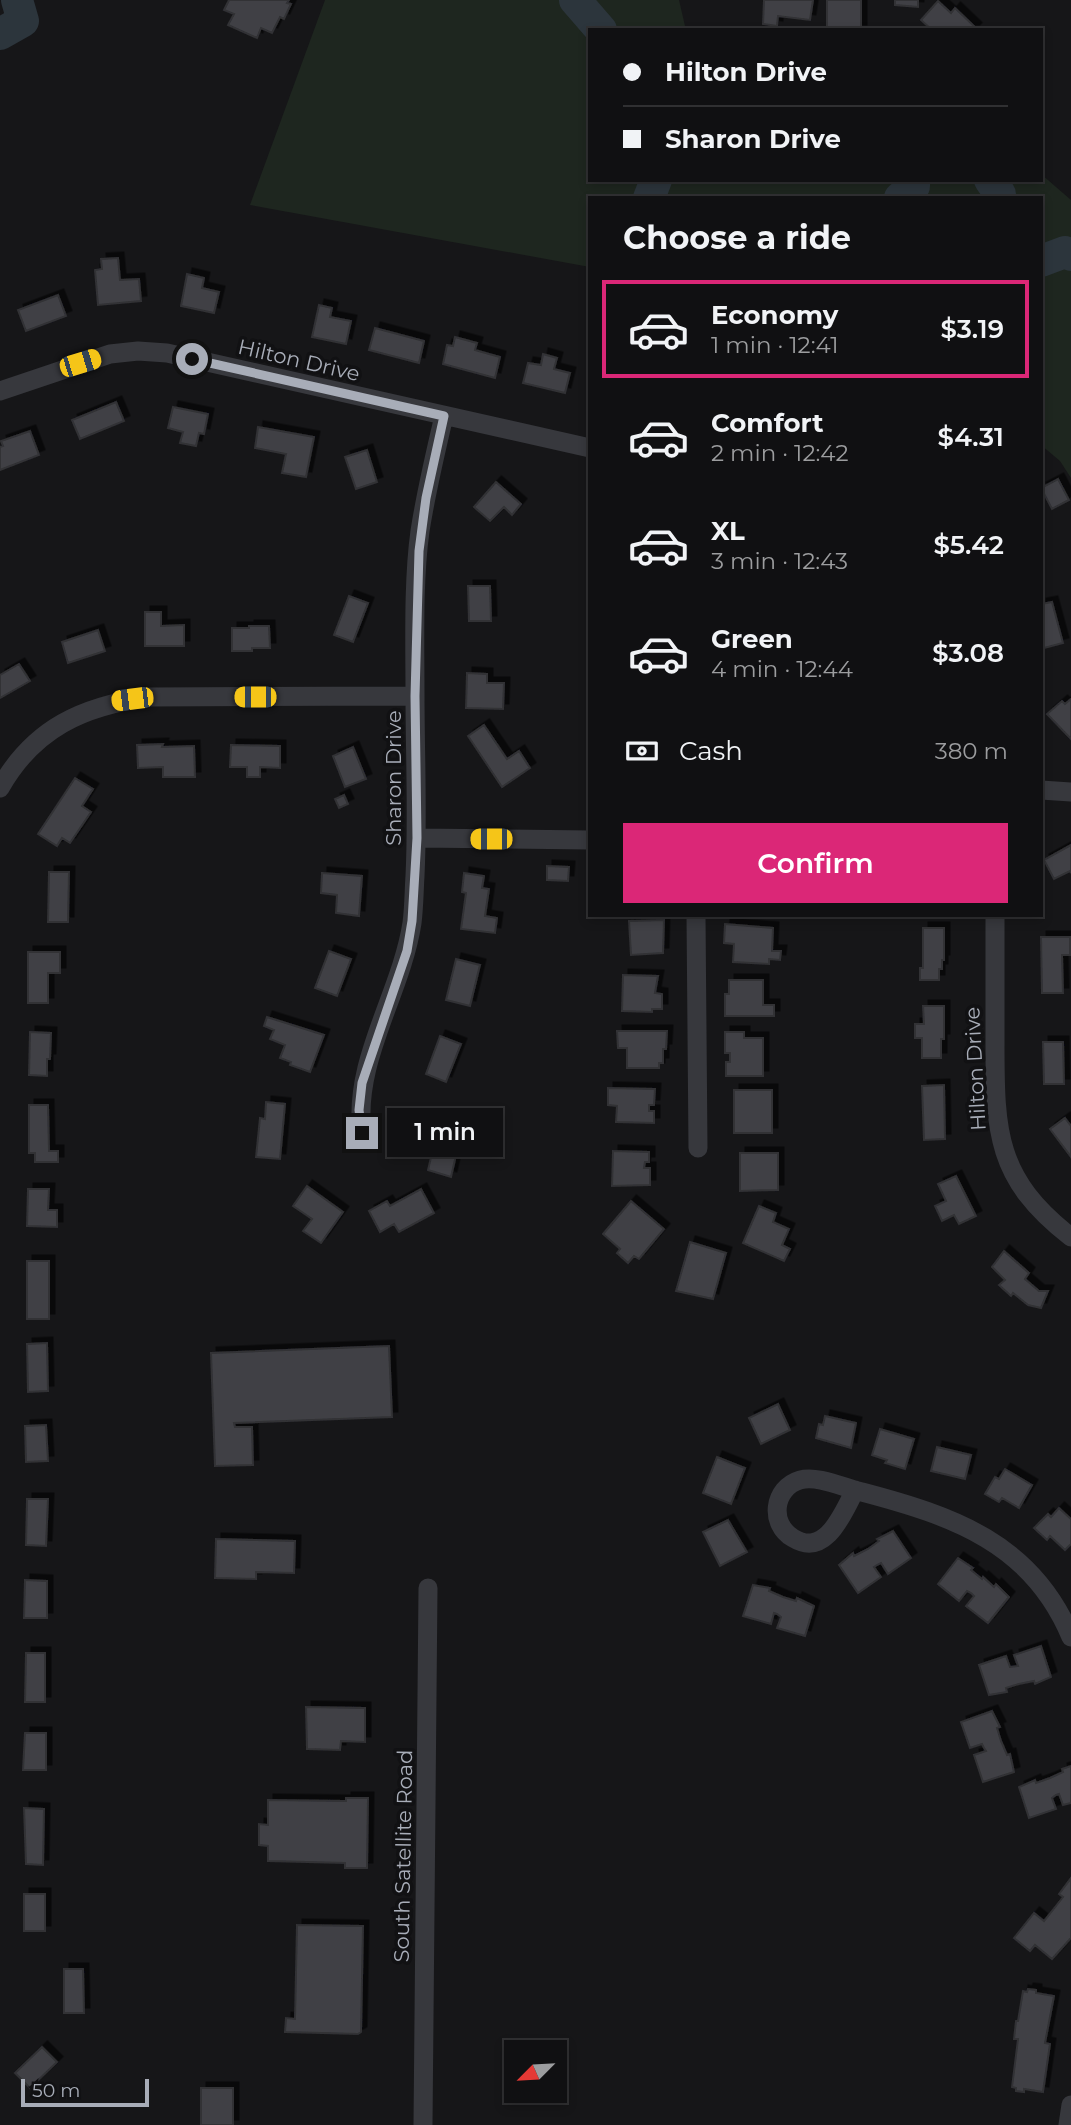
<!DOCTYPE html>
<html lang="en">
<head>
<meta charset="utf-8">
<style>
  :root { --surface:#101012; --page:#1e1e20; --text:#f1f3f6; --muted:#9c9d9f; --line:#303032; --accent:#db2777 }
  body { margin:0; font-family:Montserrat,sans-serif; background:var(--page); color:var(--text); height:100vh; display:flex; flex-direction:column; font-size:26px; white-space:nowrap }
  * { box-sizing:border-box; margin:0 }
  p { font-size:23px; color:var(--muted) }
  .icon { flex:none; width:38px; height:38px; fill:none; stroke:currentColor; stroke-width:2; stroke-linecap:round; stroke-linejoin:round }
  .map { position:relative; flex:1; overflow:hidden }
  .panel { position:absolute; left:588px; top:196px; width:455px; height:721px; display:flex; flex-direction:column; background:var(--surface); border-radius:0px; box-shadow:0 4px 10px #0003,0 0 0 2px var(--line) }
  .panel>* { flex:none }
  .top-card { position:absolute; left:588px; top:28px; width:455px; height:154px; border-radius:0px; box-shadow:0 4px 10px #0003,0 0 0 2px var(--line); display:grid; align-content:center; height:154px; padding:0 35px; background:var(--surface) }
  .needle { width:46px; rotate:246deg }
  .fabs { position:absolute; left:504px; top:2040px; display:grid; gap:14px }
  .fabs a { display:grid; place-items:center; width:63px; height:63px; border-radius:0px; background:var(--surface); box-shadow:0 4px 10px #0003,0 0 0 2px var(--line); font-size:35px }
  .scale { position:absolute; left:21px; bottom:18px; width:128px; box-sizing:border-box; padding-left:7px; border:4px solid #a8adb8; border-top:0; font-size:19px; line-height:24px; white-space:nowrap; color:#a8adb8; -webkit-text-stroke:5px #111113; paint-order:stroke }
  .end { position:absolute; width:32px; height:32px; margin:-16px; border:9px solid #a8adb8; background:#111; box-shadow:0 0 0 4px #111 }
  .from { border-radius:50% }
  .bubble { position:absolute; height:49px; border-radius:0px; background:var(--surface); box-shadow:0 4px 10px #0003,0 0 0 2px var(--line); font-size:23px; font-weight:600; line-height:49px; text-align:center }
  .car { position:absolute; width:21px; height:42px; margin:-21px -10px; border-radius:9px; box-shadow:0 0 5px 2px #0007; background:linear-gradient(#f5c518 24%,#345 0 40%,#f5c518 0 76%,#345 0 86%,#f5c518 0) }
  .top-card b { display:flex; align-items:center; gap:24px; height:66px; font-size:26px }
  .top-card b+b { border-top:2px solid var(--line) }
  .top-card i { width:18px; height:18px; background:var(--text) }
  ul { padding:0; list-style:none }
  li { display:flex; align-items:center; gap:21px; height:98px; margin:0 14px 10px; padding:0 21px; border:4px solid transparent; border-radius:0px }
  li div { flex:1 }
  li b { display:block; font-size:26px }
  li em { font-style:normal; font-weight:600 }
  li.current { border-color:var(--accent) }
  li>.icon { width:63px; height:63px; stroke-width:1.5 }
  h2 { padding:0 35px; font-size:32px; line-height:84px }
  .pay { display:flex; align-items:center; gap:18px; height:77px; padding:0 35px; font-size:26px }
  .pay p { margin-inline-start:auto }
  .button { display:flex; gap:14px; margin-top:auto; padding:14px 35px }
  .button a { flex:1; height:80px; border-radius:0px; background:var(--accent); color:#fff; font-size:28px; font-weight:600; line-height:80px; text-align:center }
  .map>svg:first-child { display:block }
  .green { fill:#1e261f }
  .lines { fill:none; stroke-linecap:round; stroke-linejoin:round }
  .river { stroke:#2c353c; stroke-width:32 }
  .building { fill:#404145; stroke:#303034; stroke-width:2; filter:url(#shadow) }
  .minor { stroke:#37383d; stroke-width:19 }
  .route { stroke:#a8adb8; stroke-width:9 }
  .labels { text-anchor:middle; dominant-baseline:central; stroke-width:7; stroke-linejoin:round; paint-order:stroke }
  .street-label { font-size:21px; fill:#a8adb8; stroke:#111113 }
</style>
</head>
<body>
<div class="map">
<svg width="1071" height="2125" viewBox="0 0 1071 2125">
  <defs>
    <filter id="shadow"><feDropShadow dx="5.5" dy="-5.5" stdDeviation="0" flood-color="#0009"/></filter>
  </defs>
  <rect width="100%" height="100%" fill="#161618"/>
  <path class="green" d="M 325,0 L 679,0 L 685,26 L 690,30 L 590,30 L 590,180 L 1041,180 L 1041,174 L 1071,200 L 1071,478 L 1060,461 L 1041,445 L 1041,198 L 590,198 L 590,267 L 250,205 Z"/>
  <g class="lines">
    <path class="river" d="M 575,0 L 601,30
      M 0,34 L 23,21 L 17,0
      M 990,180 L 1000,194 L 1000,198
      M 649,198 L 656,180
      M 900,198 L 914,186 L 914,180
      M 1041,261 L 1065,252 L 1071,255"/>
  </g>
  <path class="building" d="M 229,0 L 289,0 L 287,3 L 291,4 L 284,19 L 280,17 L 272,33 L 261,28 L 257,38 L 228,25 L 234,14 L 224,10 Z
    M 764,0 L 813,0 L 810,20 L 778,16 L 777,26 L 763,24 Z
    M 827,0 L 861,0 L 861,30 L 827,30 Z
    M 895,0 L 918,0 L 918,7 L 895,5 Z
    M 938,1 L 951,13 L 955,8 L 976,28 L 974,30 L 932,30 L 921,20 Z
    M 118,258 L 120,280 L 139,279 L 141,301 L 98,305 L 95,270 L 102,269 L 101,259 Z
    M 187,274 L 204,278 L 202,288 L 219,292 L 214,313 L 181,306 Z
    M 58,295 L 66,316 L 26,331 L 18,310 Z
    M 319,305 L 332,308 L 330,317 L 351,321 L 346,344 L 312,337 Z
    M 375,328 L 424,341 L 419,363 L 369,350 Z
    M 455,337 L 477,343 L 475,350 L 500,357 L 495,378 L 443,364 L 447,345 L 453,346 Z
    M 543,354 L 557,358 L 554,369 L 570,373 L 565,393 L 523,383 L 528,363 L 541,365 Z
    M 116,402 L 124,421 L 80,439 L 72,420 Z
    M 173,407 L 208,414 L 204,434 L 199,433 L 196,446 L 180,443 L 183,432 L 168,428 Z
    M 258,427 L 314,437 L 306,477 L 282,473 L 286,454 L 255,448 Z
    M 30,431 L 39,455 L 0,470 L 0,447 L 3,446 L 1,441 Z
    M 367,450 L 377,482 L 356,489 L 345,457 Z
    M 1058,479 L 1069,500 L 1052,509 L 1041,488 Z
    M 496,482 L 521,504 L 512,515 L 504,507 L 490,521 L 474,507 Z
    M 468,586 L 490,586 L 491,621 L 469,621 Z
    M 349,596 L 368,603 L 353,642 L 334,635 Z
    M 1052,602 L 1063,643 L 1044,648 L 1041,639 L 1041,604 Z
    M 145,612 L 161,612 L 161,626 L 184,625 L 184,646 L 145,646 Z
    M 249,626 L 269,626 L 270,648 L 252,648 L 252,651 L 232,651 L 232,628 L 249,628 Z
    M 98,630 L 105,651 L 68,663 L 62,642 Z
    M 19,664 L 30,681 L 0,698 L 0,675 Z
    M 467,673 L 487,674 L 487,683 L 504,683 L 503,709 L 466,708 Z
    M 1071,699 L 1071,739 L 1047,714 L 1062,701 L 1065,704 Z
    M 484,725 L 507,759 L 519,751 L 530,768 L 502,787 L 468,736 Z
    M 163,744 L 162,747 L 194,746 L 195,777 L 163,777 L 163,767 L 138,768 L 137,745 Z
    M 231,745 L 280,746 L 280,768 L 260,767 L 260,777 L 247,777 L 247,767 L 230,767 Z
    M 353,747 L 366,779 L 345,787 L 333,756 Z
    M 75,778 L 93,789 L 82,806 L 91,812 L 70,843 L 62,838 L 57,846 L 38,834 Z
    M 344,795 L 348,804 L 339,808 L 335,799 Z
    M 1071,845 L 1071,873 L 1070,871 L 1054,879 L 1044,860 Z
    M 547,866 L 569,867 L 568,881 L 547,880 Z
    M 49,872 L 69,872 L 68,922 L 48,922 Z
    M 322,873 L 362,876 L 359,916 L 336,913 L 337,895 L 321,893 Z
    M 464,873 L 484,876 L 482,888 L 489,889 L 485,916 L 497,918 L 495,933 L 461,929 L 466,893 L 462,892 Z
    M 664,920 L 663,953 L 631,955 L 629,921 Z
    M 725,924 L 773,928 L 772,951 L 781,951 L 780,960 L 769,959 L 769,964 L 733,962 L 734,944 L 724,943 Z
    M 923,928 L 944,928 L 944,960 L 942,960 L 942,969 L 939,969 L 939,980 L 920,980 L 920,968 L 923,968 Z
    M 1041,937 L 1070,937 L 1070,955 L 1062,955 L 1063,993 L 1042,993 Z
    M 329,951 L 351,959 L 337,996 L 315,988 Z
    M 28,952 L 60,952 L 60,973 L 48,973 L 48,1003 L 28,1003 Z
    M 456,959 L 480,965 L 470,1006 L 446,1000 Z
    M 623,975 L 658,976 L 655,993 L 662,994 L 662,1009 L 652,1009 L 652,1012 L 622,1011 Z
    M 729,980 L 763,980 L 763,1005 L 774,1005 L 774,1016 L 725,1016 L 725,994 L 729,994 Z
    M 923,1006 L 944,1006 L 944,1039 L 941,1039 L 941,1058 L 922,1058 L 922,1038 L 915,1038 L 915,1024 L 924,1024 Z
    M 267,1017 L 324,1035 L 310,1072 L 290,1065 L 291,1062 L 280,1058 L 285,1045 L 270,1039 L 274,1030 L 264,1026 Z
    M 617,1031 L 667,1031 L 666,1049 L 663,1049 L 663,1063 L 659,1063 L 659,1068 L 627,1068 L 627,1048 L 618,1048 Z
    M 30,1032 L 51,1033 L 50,1059 L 47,1059 L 47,1076 L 29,1075 Z
    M 725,1032 L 744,1032 L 744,1038 L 763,1038 L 763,1076 L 726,1076 L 726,1062 L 730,1062 L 730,1053 L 725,1053 Z
    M 440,1036 L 461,1044 L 446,1082 L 426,1074 Z
    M 1043,1042 L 1063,1042 L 1064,1084 L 1044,1084 Z
    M 944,1085 L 945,1139 L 924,1140 L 922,1086 Z
    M 608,1088 L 655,1089 L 654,1105 L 649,1105 L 649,1111 L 654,1111 L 654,1123 L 616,1122 L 617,1106 L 608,1105 Z
    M 734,1090 L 772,1090 L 772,1133 L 734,1133 Z
    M 266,1102 L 285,1104 L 280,1159 L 256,1157 L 260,1118 L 265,1119 Z
    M 29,1105 L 48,1105 L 49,1151 L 58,1151 L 58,1162 L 35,1162 L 35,1153 L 29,1153 Z
    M 1065,1118 L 1071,1126 L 1071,1157 L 1050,1129 Z
    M 437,1132 L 460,1138 L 451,1177 L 428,1170 Z
    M 613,1151 L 649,1152 L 649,1162 L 645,1162 L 644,1168 L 650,1168 L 650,1185 L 612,1186 Z
    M 740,1153 L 778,1153 L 778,1190 L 740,1191 Z
    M 956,1176 L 976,1216 L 959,1224 L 954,1215 L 942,1221 L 935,1206 L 946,1201 L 938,1184 Z
    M 307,1186 L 343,1212 L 321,1243 L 303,1231 L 312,1219 L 293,1206 Z
    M 28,1189 L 49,1189 L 48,1210 L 57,1210 L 57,1227 L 27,1226 Z
    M 421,1189 L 434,1213 L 399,1232 L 394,1224 L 380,1232 L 369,1211 L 387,1201 L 390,1206 Z
    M 631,1201 L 664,1229 L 639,1259 L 634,1256 L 628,1263 L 617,1253 L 620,1249 L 603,1234 Z
    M 759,1206 L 776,1213 L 773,1222 L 789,1229 L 782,1245 L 790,1249 L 784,1261 L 743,1243 Z
    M 690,1242 L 726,1253 L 713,1299 L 676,1291 Z
    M 1004,1251 L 1029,1273 L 1025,1279 L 1039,1291 L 1048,1291 L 1041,1308 L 1028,1305 L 1013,1293 L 1011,1296 L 999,1285 L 1005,1280 L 992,1267 Z
    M 27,1261 L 49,1261 L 49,1319 L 27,1319 Z
    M 47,1343 L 48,1391 L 28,1392 L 27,1344 Z
    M 389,1346 L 392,1417 L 234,1423 L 235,1427 L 252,1427 L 253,1465 L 215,1466 L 211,1353 Z
    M 778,1404 L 790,1430 L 761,1444 L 749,1418 Z
    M 825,1416 L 856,1423 L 851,1448 L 816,1438 L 819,1424 L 823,1425 Z
    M 46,1425 L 48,1461 L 26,1462 L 25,1426 Z
    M 880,1429 L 914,1439 L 905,1469 L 885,1463 L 887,1460 L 872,1455 Z
    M 937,1447 L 971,1455 L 965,1479 L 931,1471 Z
    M 717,1457 L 745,1468 L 731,1504 L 703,1493 Z
    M 1005,1469 L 1032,1485 L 1019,1508 L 1002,1498 L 999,1502 L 985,1494 L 995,1477 L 999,1479 Z
    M 27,1499 L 48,1499 L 46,1546 L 26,1545 Z
    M 1059,1508 L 1071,1519 L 1071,1544 L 1065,1550 L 1050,1536 L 1047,1540 L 1034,1528 L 1048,1514 L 1051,1517 Z
    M 728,1520 L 747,1552 L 720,1566 L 703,1532 Z
    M 893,1531 L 911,1558 L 888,1574 L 881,1563 L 877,1565 L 874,1567 L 881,1577 L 858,1593 L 839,1565 L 853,1553 L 854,1556 L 868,1549 L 879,1541 L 877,1539 Z
    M 216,1539 L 295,1541 L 294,1573 L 256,1572 L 256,1579 L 215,1578 Z
    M 958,1558 L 973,1568 L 971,1570 L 982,1579 L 983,1577 L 994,1587 L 996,1584 L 1009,1597 L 988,1623 L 966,1606 L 974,1596 L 971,1593 L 967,1591 L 959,1601 L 938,1584 Z
    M 25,1580 L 47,1581 L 47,1618 L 24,1618 Z
    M 753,1585 L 770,1588 L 769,1591 L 783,1597 L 796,1601 L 797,1598 L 814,1606 L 805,1636 L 777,1628 L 781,1617 L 777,1614 L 774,1613 L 771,1624 L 743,1616 Z
    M 1041,1646 L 1051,1677 L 1035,1684 L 1034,1681 L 1019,1684 L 1006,1688 L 1007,1692 L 989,1695 L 979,1665 L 1006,1656 L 1010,1667 L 1018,1666 L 1014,1655 Z
    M 26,1653 L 45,1653 L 45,1702 L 25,1702 Z
    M 306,1707 L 365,1708 L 365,1742 L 341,1741 L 340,1750 L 307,1749 Z
    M 992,1711 L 1000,1727 L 997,1728 L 1001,1741 L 1007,1755 L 1010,1754 L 1014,1772 L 983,1782 L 974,1755 L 986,1751 L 984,1748 L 982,1744 L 970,1748 L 961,1722 Z
    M 25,1733 L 46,1733 L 46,1770 L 23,1770 Z
    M 1071,1766 L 1071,1803 L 1063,1805 L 1059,1794 L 1056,1795 L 1052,1798 L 1056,1809 L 1029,1818 L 1019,1787 L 1035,1780 L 1036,1783 L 1050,1778 L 1063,1772 L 1062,1769 Z
    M 346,1798 L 368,1798 L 367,1868 L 345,1868 L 345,1863 L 268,1861 L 268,1846 L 259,1845 L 259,1824 L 268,1825 L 268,1800 L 346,1801 Z
    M 24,1808 L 44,1809 L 43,1865 L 26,1864 Z
    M 1071,1878 L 1071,1938 L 1052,1959 L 1035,1945 L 1030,1951 L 1014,1938 L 1034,1913 L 1044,1921 L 1063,1897 L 1059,1894 Z
    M 24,1894 L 45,1894 L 45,1931 L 24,1931 Z
    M 297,1925 L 363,1926 L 361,2032 L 358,2034 L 285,2032 L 286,2018 L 295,2019 Z
    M 64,1969 L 83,1969 L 84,2013 L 64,2013 Z
    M 1028,1989 L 1036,1990 L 1036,1993 L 1054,1996 L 1045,2043 L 1050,2044 L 1043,2092 L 1024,2089 L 1024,2092 L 1016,2091 L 1016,2088 L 1012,2087 L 1018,2039 L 1014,2039 L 1016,2021 L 1018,2021 L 1023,1991 L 1027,1992 Z
    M 42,2047 L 57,2062 L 30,2088 L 15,2073 Z
    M 201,2088 L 233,2088 L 233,2125 L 201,2125 Z"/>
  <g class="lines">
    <path class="minor" d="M 0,391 L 110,354 L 138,351 L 167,353 L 590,448
      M 0,788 C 34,728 83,706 149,697 L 415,696
      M 1041,790 L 1071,792
      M 417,838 L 590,840
      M 696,915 L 698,1148
      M 995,915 C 995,958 995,1001 995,1044 C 995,1132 996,1179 1071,1237
      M 362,1133 C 353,1060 401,994 412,923 C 414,908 414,891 415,876 C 418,815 415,755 415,695 C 415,643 413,582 420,531 C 426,492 435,454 444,416
      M 855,1490 C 843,1513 826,1558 793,1538 C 769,1524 773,1488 800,1480 C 818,1475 844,1488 862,1492 C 953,1516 1032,1543 1071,1637
      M 423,2125 L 428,1588
      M 1068,2125 L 1071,2105"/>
  </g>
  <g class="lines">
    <path class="route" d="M 192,359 L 444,416 L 426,498 L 419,551 L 415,696 L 417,838 L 412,921 L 407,951 L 362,1083 L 359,1110 L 362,1133"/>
  </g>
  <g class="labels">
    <g class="street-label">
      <text transform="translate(299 360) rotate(13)">Hilton Drive</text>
      <text transform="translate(393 778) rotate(-90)">Sharon Drive</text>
      <text transform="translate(975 1069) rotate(-93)">Hilton Drive</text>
      <text transform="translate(403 1856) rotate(-89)">South Satellite Road</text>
    </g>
  </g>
</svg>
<div class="fabs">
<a><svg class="needle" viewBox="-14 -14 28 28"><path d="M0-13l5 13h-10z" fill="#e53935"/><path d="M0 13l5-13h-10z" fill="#9c9d9f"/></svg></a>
</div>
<div class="scale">50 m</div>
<i class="end from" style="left:192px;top:359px"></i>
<i class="end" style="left:362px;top:1133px"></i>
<div class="bubble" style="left:387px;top:1108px;width:116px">1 min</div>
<i class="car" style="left:80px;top:363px;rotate:73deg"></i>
<i class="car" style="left:255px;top:697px;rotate:270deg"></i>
<i class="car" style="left:132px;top:699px;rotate:263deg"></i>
<i class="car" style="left:491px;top:839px;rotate:270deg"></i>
<div class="top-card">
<b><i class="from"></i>Hilton Drive</b>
<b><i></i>Sharon Drive</b>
</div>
<section class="panel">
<h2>Choose a ride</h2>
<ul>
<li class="current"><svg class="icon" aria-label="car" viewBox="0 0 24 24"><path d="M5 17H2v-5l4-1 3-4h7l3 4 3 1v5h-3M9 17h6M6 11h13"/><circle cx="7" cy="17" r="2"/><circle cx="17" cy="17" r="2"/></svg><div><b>Economy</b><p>1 min · 12:41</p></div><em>$3.19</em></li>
<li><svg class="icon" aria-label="car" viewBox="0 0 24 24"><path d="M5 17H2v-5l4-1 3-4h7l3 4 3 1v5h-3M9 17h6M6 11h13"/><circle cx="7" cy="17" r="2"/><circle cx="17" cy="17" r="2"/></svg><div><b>Comfort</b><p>2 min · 12:42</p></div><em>$4.31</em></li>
<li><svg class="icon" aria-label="car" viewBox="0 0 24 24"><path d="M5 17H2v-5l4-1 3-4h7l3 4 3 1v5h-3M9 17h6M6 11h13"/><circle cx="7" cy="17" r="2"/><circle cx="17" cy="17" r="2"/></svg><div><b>XL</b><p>3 min · 12:43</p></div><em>$5.42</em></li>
<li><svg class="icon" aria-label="car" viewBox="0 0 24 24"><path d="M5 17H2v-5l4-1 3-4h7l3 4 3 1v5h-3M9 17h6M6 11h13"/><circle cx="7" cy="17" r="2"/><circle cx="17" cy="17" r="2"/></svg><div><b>Green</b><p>4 min · 12:44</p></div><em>$3.08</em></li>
</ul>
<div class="pay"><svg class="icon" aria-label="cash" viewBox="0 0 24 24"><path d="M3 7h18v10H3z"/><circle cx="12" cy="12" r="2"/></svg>Cash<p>380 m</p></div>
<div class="button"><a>Confirm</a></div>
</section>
</div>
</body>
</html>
